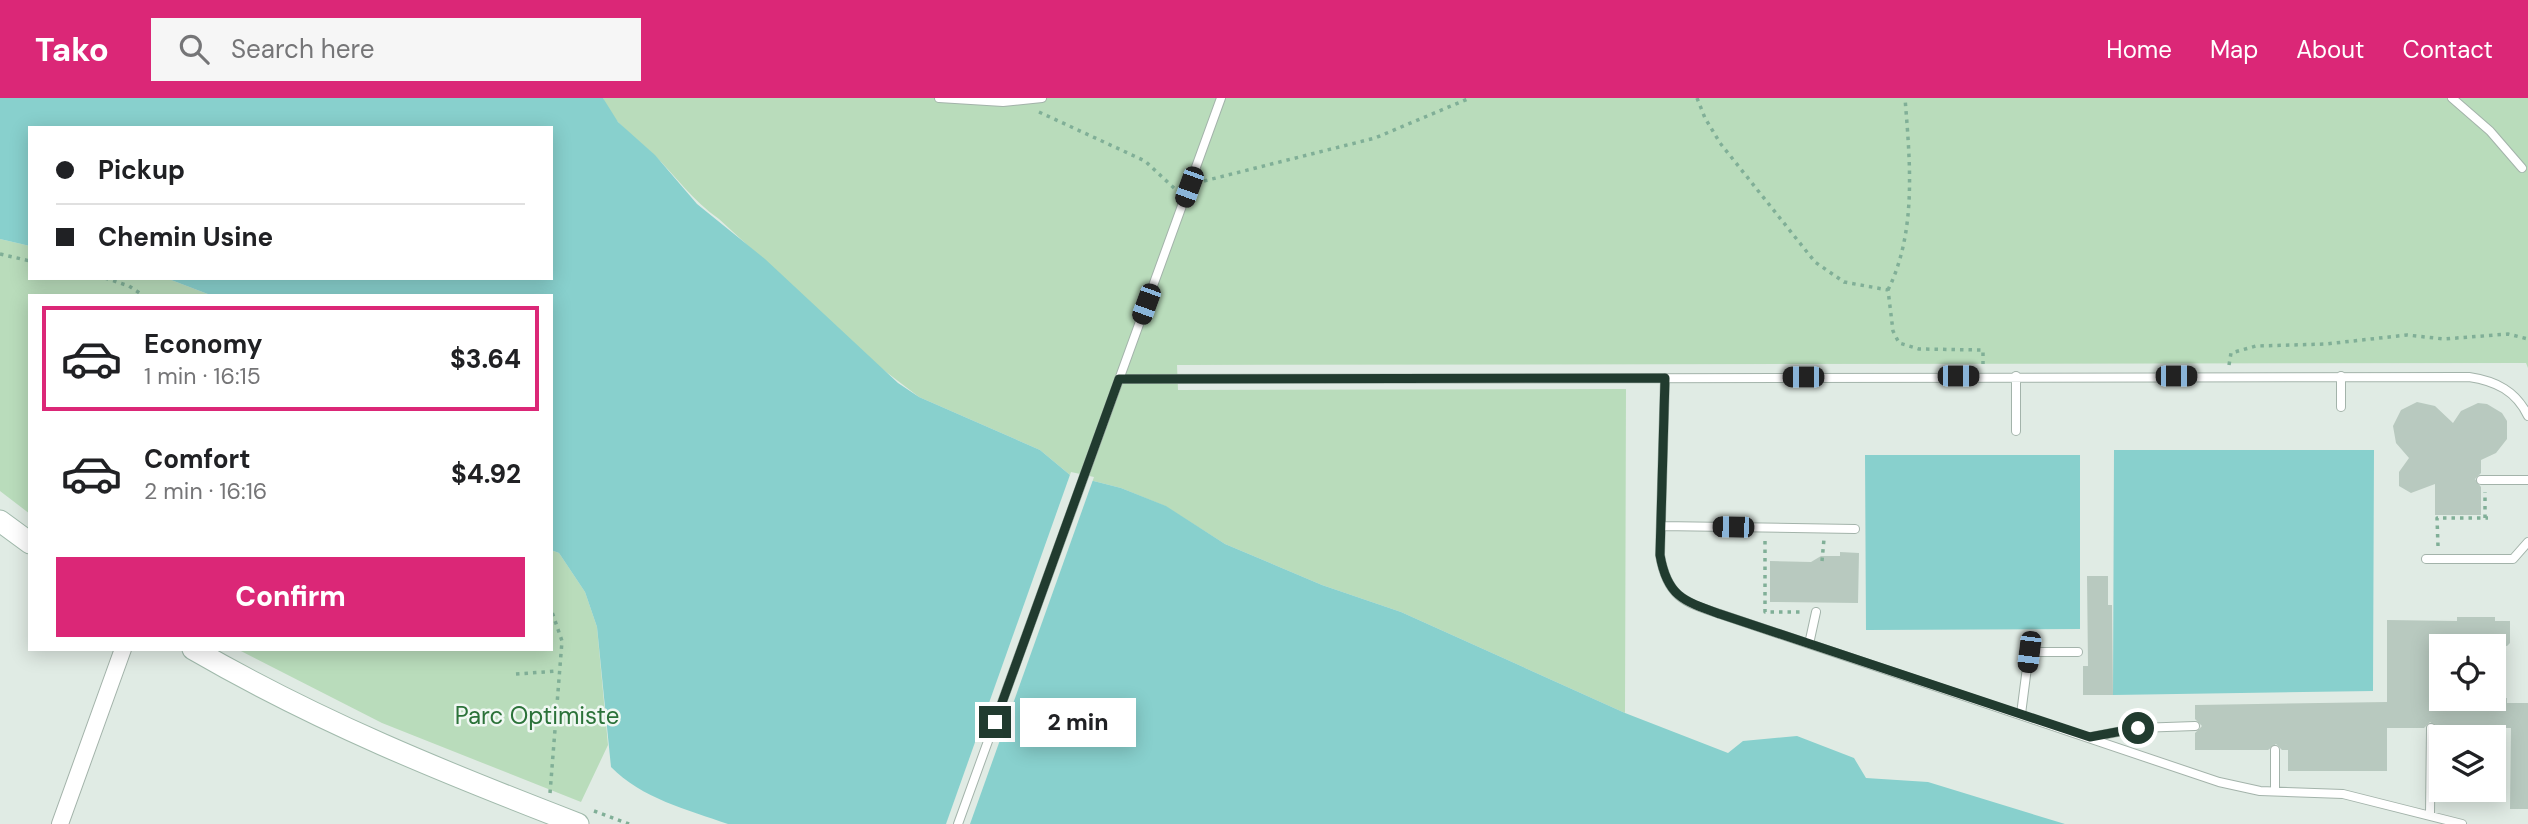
<!DOCTYPE html>
<html lang="en">
<head>
<meta charset="utf-8">
<style>
  :root { --surface:#fff; --page:#f6f6f6; --text:#202124; --muted:#757577; --line:#e0e0e0; --accent:#db2777 }
  body { margin:0; font-family:"DM Sans",sans-serif; background:var(--page); color:var(--text); height:100vh; display:flex; flex-direction:column; font-size:26px; white-space:nowrap }
  * { box-sizing:border-box; margin:0 }
  p { font-size:23px; color:var(--muted) }
  .icon { flex:none; width:38px; height:38px; fill:none; stroke:currentColor; stroke-width:2; stroke-linecap:round; stroke-linejoin:round }
  .map { position:relative; flex:1; overflow:hidden }
  .sheet { position:absolute; left:28px; top:196px; width:525px; height:357px; display:flex; flex-direction:column; background:var(--surface); border-radius:0px; box-shadow:0 4px 18px #0003 }
  .sheet>* { flex:none }
  .guide { position:absolute; left:28px; top:28px; width:525px; height:154px; border-radius:0px; box-shadow:0 4px 18px #0003; display:grid; align-content:center; height:154px; padding:0 28px; background:var(--surface) }
  .buttons { position:absolute; left:2429px; top:536px; display:grid; gap:14px }
  .buttons a { display:grid; place-items:center; width:77px; height:77px; border-radius:0px; background:var(--surface); box-shadow:0 4px 18px #0003; font-size:35px }
  .end { position:absolute; width:32px; height:32px; margin:-16px; border:9px solid #213b2f; background:#fff; box-shadow:0 0 0 4px #fff }
  .from { border-radius:50% }
  .bubble { position:absolute; height:49px; border-radius:0px; background:var(--surface); box-shadow:0 4px 18px #0003; font-size:23px; font-weight:800; line-height:49px; text-align:center }
  .car { position:absolute; width:21px; height:42px; margin:-21px -10px; border-radius:9px; box-shadow:0 0 5px 2px #0007; background:linear-gradient(#222 24%,#8ab4d8 0 40%,#222 0 76%,#8ab4d8 0 86%,#222 0) }
  .guide b { display:flex; align-items:center; gap:24px; height:66px; font-size:26px }
  .guide b+b { border-top:2px solid var(--line) }
  .guide i { width:18px; height:18px; background:var(--text) }
  ul { padding:12px 0 0; list-style:none }
  li { display:flex; align-items:center; gap:21px; height:105px; margin:0 14px 10px; padding:0 14px; border:4px solid transparent; border-radius:0px }
  li div { flex:1 }
  li b { display:block; font-size:26px }
  li em { font-style:normal; font-weight:800 }
  li.current { border-color:var(--accent) }
  li>.icon { width:63px; height:63px; stroke-width:1.5 }
  .button { display:flex; gap:14px; margin-top:auto; padding:14px 28px }
  .button a { flex:1; height:80px; border-radius:0px; background:var(--accent); color:#fff; font-size:28px; font-weight:800; line-height:80px; text-align:center }
  header { display:flex; align-items:center; gap:42px; box-sizing:border-box; height:98px; padding:0 35px; background:var(--accent); color:#fff }
  header strong { font-size:33px }
  nav { display:flex; gap:38px; margin-inline-start:auto; font-size:24px }
  .search { width:490px; height:63px; background:var(--page); display:flex; align-items:center; gap:18px; box-sizing:border-box; padding:0 24px; border-radius:0px; color:var(--muted); font-size:26px }
  .map>svg:first-child { display:block }
  .green { fill:#b9dcbb }
  .water { fill:#88d0cd }
  .pier { fill:#e0ebe4 }
  .building { fill:#b8c9bf }
  .lines { fill:none; stroke-linecap:round; stroke-linejoin:round }
  .lane-casing { stroke:#a3b3aa; stroke-width:10 }
  .street-casing { stroke:#a3b3aa; stroke-width:18 }
  .secondary-casing { stroke:#a1baac; stroke-width:23 }
  .path { stroke:#80af97; stroke-width:3.5; stroke-dasharray:3.5 5; stroke-linecap:butt }
  .lane { stroke:#fff; stroke-width:8 }
  .street { stroke:#fff; stroke-width:16 }
  .secondary { stroke:#fff; stroke-width:21 }
  .route { stroke:#213b2f; stroke-width:9 }
  .labels { text-anchor:middle; dominant-baseline:central; stroke-width:5; stroke-linejoin:round; paint-order:stroke }
  .park-label { font-size:24px; fill:#2b7239; stroke:#f0f8f3 }
</style>
</head>
<body>
<header>
<strong>Tako</strong>
<div class="search"><svg class="icon" aria-label="search" viewBox="0 0 24 24"><circle cx="10" cy="10" r="6"/><path d="M15 15l6 6"/></svg>Search here</div>
<nav><a>Home</a><a>Map</a><a>About</a><a>Contact</a></nav>
</header>
<div class="map">
<svg width="2528" height="726" viewBox="0 0 2528 726">
  <rect width="100%" height="100%" fill="#e0ebe4"/>
  <path class="green" d="M 603,0 L 2528,0 L 2528,270 L 2526,265 L 1177,267 L 1178,292 L 1626,291 L 1625,615 L 1401,514 L 1322,487 L 1225,446 L 1165,408 L 1121,390 L 1070,377 L 1040,352 L 919,299 L 881,270 L 719,121 C 692,102 676,78 653,56 C 635,38 612,25 603,0 Z
    M 0,141 L 30,148 L 30,180 L 166,180 L 213,198 L 30,198 L 30,416 L 0,393 Z
    M 551,452 L 559,455 L 585,494 L 597,529 L 608,647 L 581,704 L 382,625 L 237,551 L 551,551 Z"/>
  <path class="water" d="M 0,0 L 603,0 L 618,24 L 655,57 L 697,106 L 765,161 L 898,285 L 919,299 L 1040,352 L 1070,377 L 1121,390 L 1166,408 L 1225,446 L 1322,487 L 1401,514 L 1625,615 L 1728,655 L 1743,643 L 1797,638 L 1854,660 L 1866,680 L 1928,684 L 2065,726 L 728,726 C 688,712 641,700 611,669 L 597,529 L 585,494 L 559,455 L 551,452 L 551,198 L 213,198 L 166,180 L 551,180 L 551,30 L 30,30 L 30,148 L 0,141 Z
    M 2114,352 L 2374,352 L 2373,593 L 2113,597 Z
    M 1865,357 L 2080,357 L 2080,531 L 1866,532 Z"/>
  <path class="pier" d="M 1071,374 L 1094,379 L 970,726 L 946,726 Z"/>
  <path class="building" d="M 2417,304 L 2435,308 L 2453,325 L 2461,313 L 2478,305 L 2487,306 L 2502,315 L 2507,323 L 2507,341 L 2496,355 L 2481,362 L 2481,375 L 2475,381 L 2481,389 L 2481,417 L 2435,417 L 2435,386 L 2411,395 L 2399,388 L 2399,374 L 2409,360 L 2396,345 L 2393,328 L 2401,312 Z
    M 1840,454 L 1859,455 L 1858,505 L 1770,504 L 1770,463 L 1811,464 L 1821,458 L 1840,458 Z
    M 2087,478 L 2108,478 L 2108,507 L 2112,507 L 2113,597 L 2083,597 L 2083,568 L 2088,568 Z
    M 2457,519 L 2495,519 L 2495,523 L 2510,523 L 2510,545 L 2507,548 L 2441,548 L 2441,600 L 2507,600 L 2507,605 L 2528,605 L 2528,711 L 2510,711 L 2511,630 L 2438,630 L 2430,624 L 2424,630 L 2387,630 L 2387,673 L 2288,673 L 2288,652 L 2282,652 L 2276,646 L 2268,652 L 2195,652 L 2195,635 L 2202,628 L 2195,621 L 2195,607 L 2387,604 L 2387,522 L 2457,523 Z"/>
  <g class="lines">
    <defs>
      <path id="lane" d="M 939,0 L 1003,4 L 1042,0
        M 2452,0 L 2490,33 L 2522,70
        M 2016,278 L 2016,333
        M 1665,280 L 1660,457 C 1667,498 1683,504 1720,516 L 2219,684 L 2260,693 L 2343,696 L 2462,726
        M 1119,281 L 2469,279 C 2496,283 2516,293 2528,318
        M 2341,309 L 2341,278
        M 2481,382 L 2528,382
        M 1661,428 L 1855,431
        M 2426,461 L 2513,461 L 2528,444
        M 1809,546 L 1816,514
        M 2021,616 L 2029,554 L 2078,554
        M 2091,639 L 2138,630 L 2195,628
        M 2275,693 L 2275,652
        M 2430,717 L 2431,630
        M 958,726 L 1221,0"/>
      <path id="street" d="M 60,726 L 123,551"/>
      <path id="secondary" d="M 0,423 L 30,445
        M 193,551 C 319,624 443,674 578,726"/>
    </defs>
    <use href="#lane" class="lane-casing"/>
    <use href="#street" class="street-casing"/>
    <use href="#secondary" class="secondary-casing"/>
    <path class="path" d="M 1697,0 L 1705,20 L 1720,45 L 1815,164 L 1844,184 L 1888,192 L 1893,233 L 1899,245 L 1919,251 L 1983,252 L 1983,266
      M 1039,14 L 1145,63 L 1174,90
      M 1204,83 L 1375,40 L 1470,0
      M 0,156 L 30,163
      M 105,180 L 129,188 L 144,198
      M 1888,192 C 1917,133 1910,64 1905,0
      M 2229,267 L 2231,255 L 2256,248 L 2326,246 L 2407,237 L 2444,241 L 2508,236 L 2528,241
      M 2485,420 L 2485,394
      M 1765,443 L 1765,514 L 1802,514
      M 2438,448 L 2437,420 L 2488,420
      M 1822,463 L 1824,441
      M 516,576 L 558,573
      M 550,695 L 562,543 L 551,511
      M 594,713 L 629,726"/>
    <use href="#lane" class="lane"/>
    <use href="#street" class="street"/>
    <use href="#secondary" class="secondary"/>
  </g>
  <g class="lines">
    <path class="route" d="M 995,624 L 1119,281 L 1665,280 L 1660,457 C 1667,498 1683,503 1720,516 L 2090,639 L 2138,630"/>
  </g>
  <g class="labels">
    <g class="park-label">
      <text x="537" y="617">Parc Optimiste</text>
    </g>
  </g>
</svg>
<div class="buttons">
<a><svg class="icon" aria-label="locate" viewBox="0 0 24 24"><circle cx="12" cy="12" r="6"/><path d="M12 2v4M12 18v4M2 12h4M18 12h4"/></svg></a>
<a><svg class="icon" aria-label="layers" viewBox="0 0 24 24"><path d="M12 4l9 5-9 5-9-5zM3 14l9 5 9-5"/></svg></a>
</div>
<i class="end from" style="left:2138px;top:630px"></i>
<i class="end" style="left:995px;top:624px"></i>
<div class="bubble" style="left:1020px;top:600px;width:116px">2 min</div>
<i class="car" style="left:1189px;top:89px;rotate:200deg"></i>
<i class="car" style="left:1146px;top:206px;rotate:200deg"></i>
<i class="car" style="left:1958px;top:278px;rotate:90deg"></i>
<i class="car" style="left:2176px;top:278px;rotate:90deg"></i>
<i class="car" style="left:1803px;top:279px;rotate:270deg"></i>
<i class="car" style="left:1733px;top:429px;rotate:271deg"></i>
<i class="car" style="left:2029px;top:554px;rotate:187deg"></i>
<div class="guide">
<b><i class="from"></i>Pickup</b>
<b><i></i>Chemin Usine</b>
</div>
<section class="sheet">
<ul>
<li class="current"><svg class="icon" aria-label="car" viewBox="0 0 24 24"><path d="M5 17H2v-5l4-1 3-4h7l3 4 3 1v5h-3M9 17h6M6 11h13"/><circle cx="7" cy="17" r="2"/><circle cx="17" cy="17" r="2"/></svg><div><b>Economy</b><p>1 min · 16:15</p></div><em>$3.64</em></li>
<li><svg class="icon" aria-label="car" viewBox="0 0 24 24"><path d="M5 17H2v-5l4-1 3-4h7l3 4 3 1v5h-3M9 17h6M6 11h13"/><circle cx="7" cy="17" r="2"/><circle cx="17" cy="17" r="2"/></svg><div><b>Comfort</b><p>2 min · 16:16</p></div><em>$4.92</em></li>
</ul>
<div class="button"><a>Confirm</a></div>
</section>
</div>
</body>
</html>
